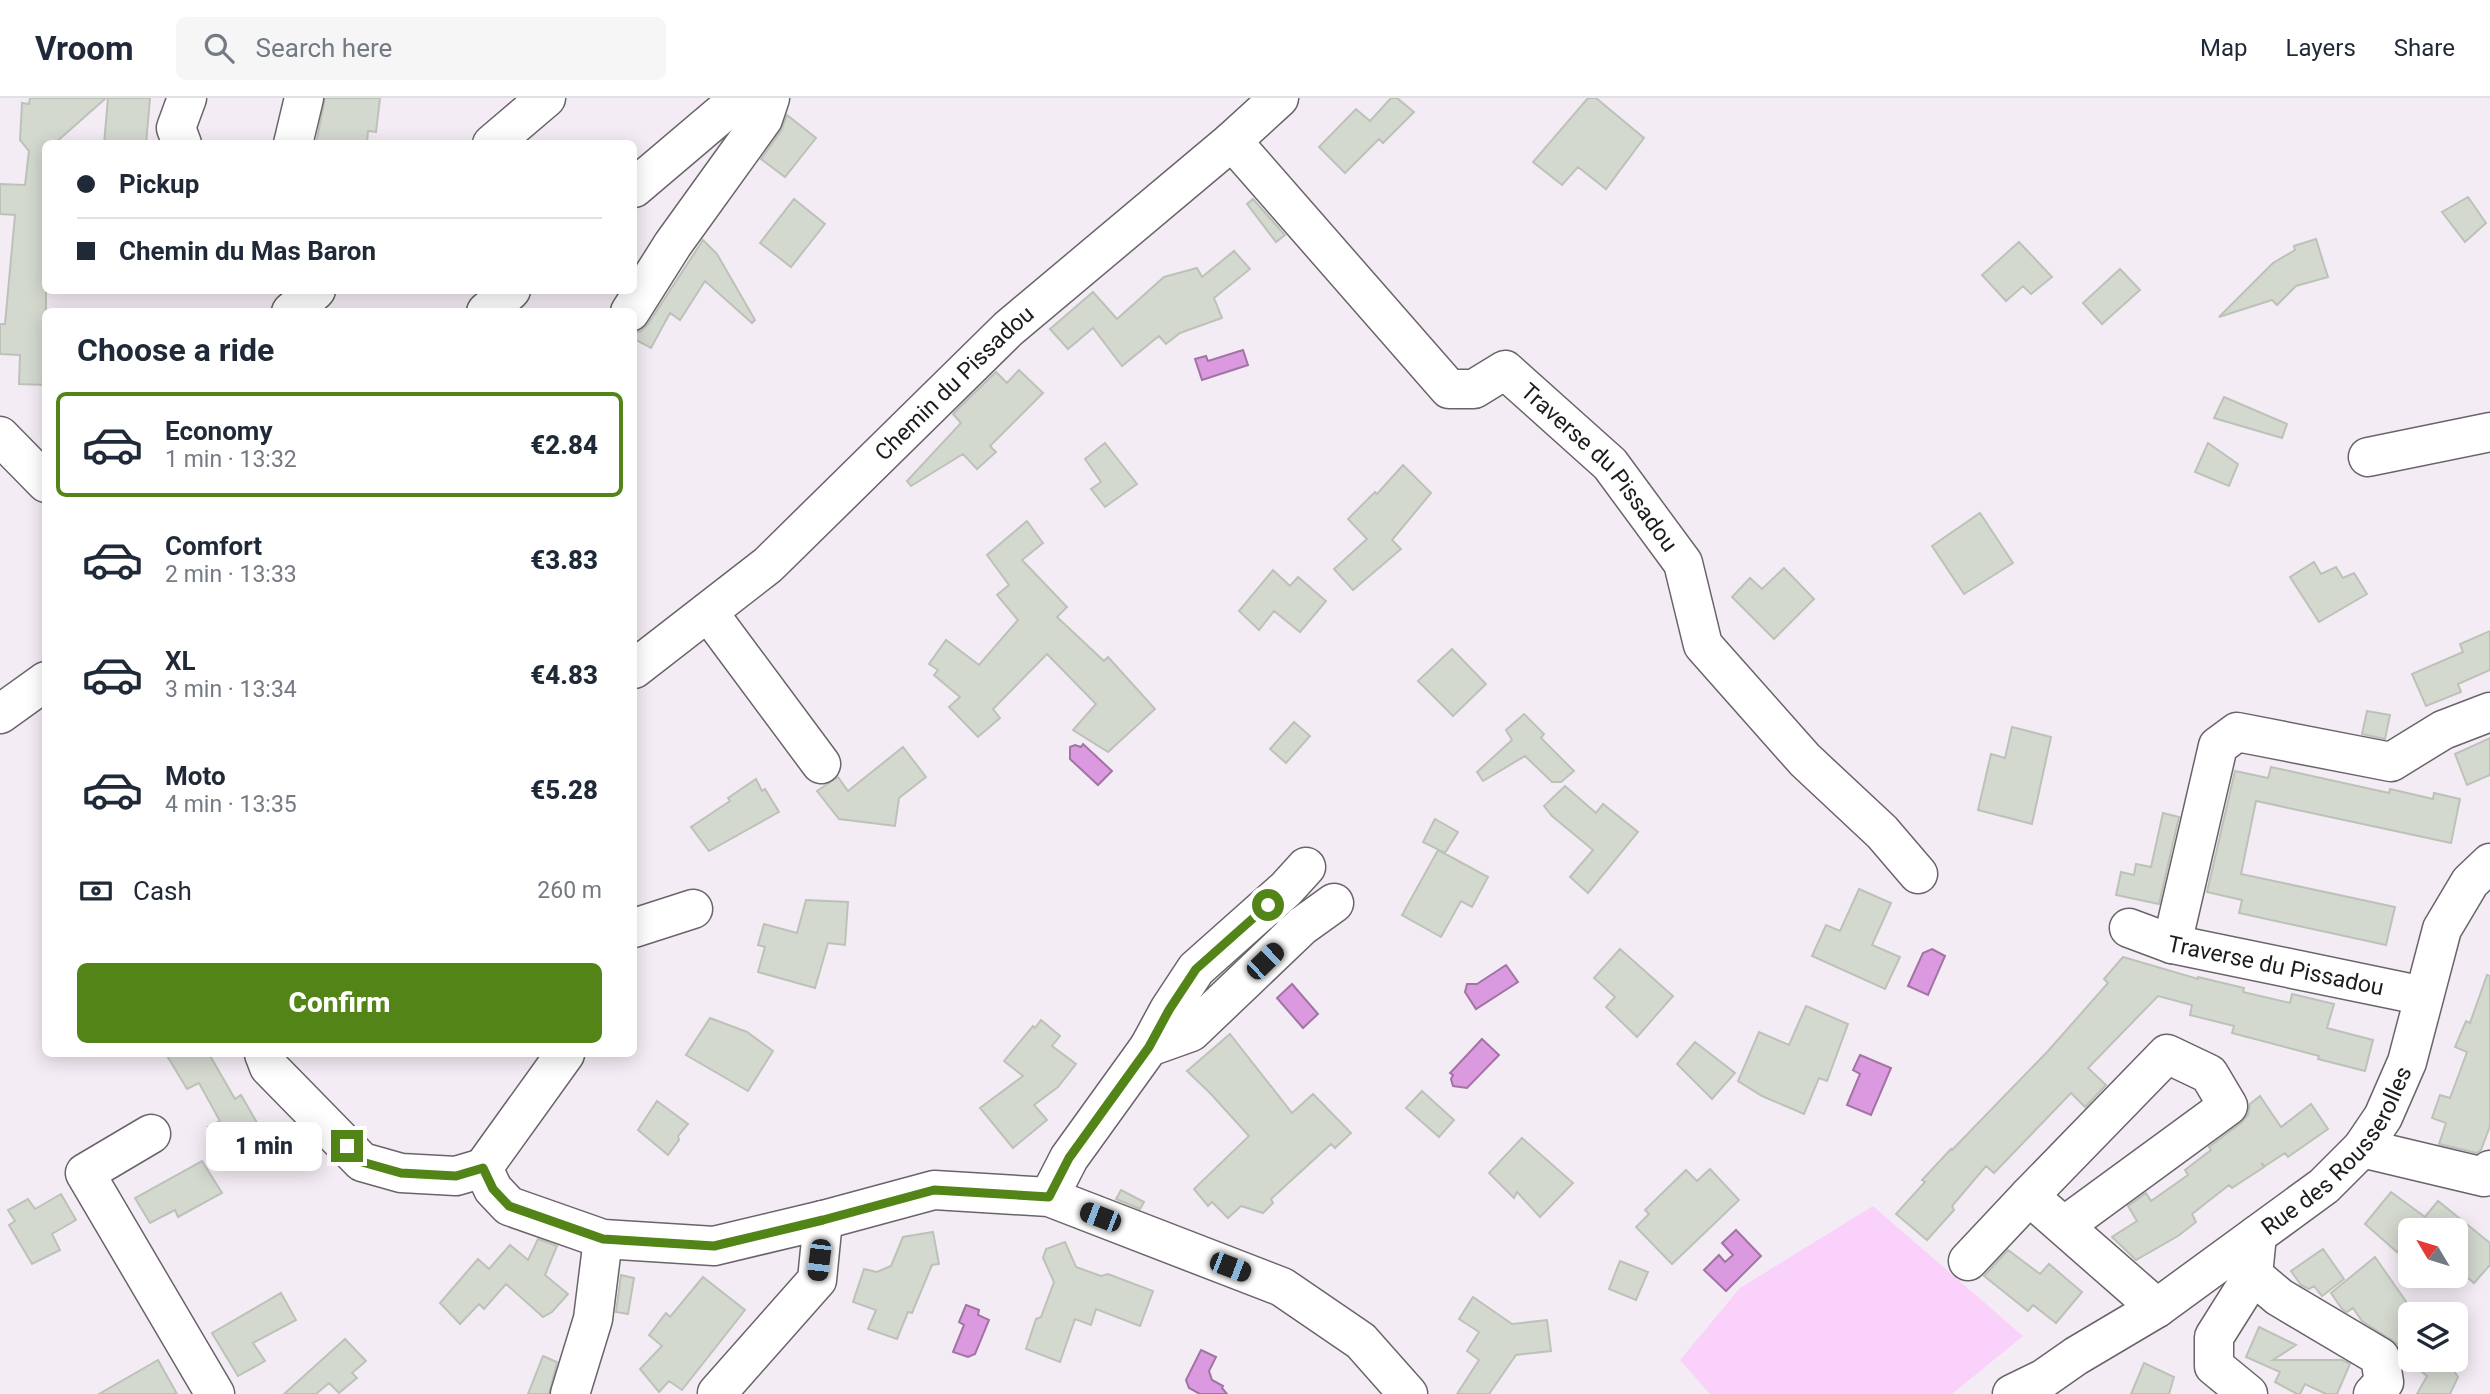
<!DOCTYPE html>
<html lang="en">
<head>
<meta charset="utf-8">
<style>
  :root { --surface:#fff; --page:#f6f6f7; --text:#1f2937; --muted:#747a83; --line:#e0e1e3; --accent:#528417 }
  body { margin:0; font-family:Roboto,sans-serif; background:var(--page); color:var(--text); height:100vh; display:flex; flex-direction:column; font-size:26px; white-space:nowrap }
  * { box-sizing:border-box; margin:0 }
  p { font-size:23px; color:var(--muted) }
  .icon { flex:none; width:38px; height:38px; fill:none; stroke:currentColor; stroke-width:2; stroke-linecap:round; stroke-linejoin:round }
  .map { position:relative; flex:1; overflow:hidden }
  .drawer { position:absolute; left:42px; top:210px; width:595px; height:749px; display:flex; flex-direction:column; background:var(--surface); border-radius:10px; box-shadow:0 4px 18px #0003 }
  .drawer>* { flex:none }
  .guide { position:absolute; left:42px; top:42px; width:595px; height:154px; border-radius:10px; box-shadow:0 4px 18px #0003; display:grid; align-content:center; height:154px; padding:0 35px; background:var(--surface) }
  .needle { width:46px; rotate:308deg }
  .controls { position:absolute; left:2398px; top:1120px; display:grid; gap:14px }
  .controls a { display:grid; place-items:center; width:70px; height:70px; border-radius:10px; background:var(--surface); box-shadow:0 4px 18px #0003; font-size:35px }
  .end { position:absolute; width:32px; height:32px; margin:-16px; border:9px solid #528417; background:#fff; box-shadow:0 0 0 4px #fff }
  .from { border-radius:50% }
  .bubble { position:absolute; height:49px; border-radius:10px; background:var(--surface); box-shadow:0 4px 18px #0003; font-size:23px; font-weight:800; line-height:49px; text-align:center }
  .car { position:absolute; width:21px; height:42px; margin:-21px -10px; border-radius:9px; box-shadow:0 0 5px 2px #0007; background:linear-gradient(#222 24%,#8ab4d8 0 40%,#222 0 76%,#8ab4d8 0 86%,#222 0) }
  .guide b { display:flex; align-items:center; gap:24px; height:66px; font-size:26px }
  .guide b+b { border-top:2px solid var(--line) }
  .guide i { width:18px; height:18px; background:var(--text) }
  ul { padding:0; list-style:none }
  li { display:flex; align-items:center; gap:21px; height:105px; margin:0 14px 10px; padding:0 21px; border:4px solid transparent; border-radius:10px }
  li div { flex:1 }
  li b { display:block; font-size:26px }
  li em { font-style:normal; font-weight:800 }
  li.current { border-color:var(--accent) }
  li>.icon { width:63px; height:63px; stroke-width:1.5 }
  h2 { padding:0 35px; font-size:32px; line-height:84px }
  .pay { display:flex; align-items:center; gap:18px; height:77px; padding:0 35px; font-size:26px }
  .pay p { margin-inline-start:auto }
  .action { display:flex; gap:14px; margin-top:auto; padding:14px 35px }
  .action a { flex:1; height:80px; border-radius:10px; background:var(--accent); color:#fff; font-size:28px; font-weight:800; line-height:80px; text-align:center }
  header { display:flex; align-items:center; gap:42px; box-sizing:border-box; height:98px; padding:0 35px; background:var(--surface); border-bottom:2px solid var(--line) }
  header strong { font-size:33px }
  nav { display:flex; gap:38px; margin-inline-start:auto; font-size:24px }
  .search { width:490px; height:63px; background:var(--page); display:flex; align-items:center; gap:18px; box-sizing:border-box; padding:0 24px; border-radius:10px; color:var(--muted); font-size:26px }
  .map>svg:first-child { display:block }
  .green { fill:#fad1fb }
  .water { fill:#db99df; stroke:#a273a5; stroke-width:2 }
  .building { fill:#d4d9d0; stroke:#bdc2b9; stroke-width:2 }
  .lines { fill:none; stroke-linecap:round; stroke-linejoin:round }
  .minor-casing { stroke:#6a646a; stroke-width:41 }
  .major-casing { stroke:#6a646a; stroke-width:41 }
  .minor { stroke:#fff; stroke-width:38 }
  .major { stroke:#fff; stroke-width:38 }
  .route { stroke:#528417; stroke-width:9 }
  .labels { text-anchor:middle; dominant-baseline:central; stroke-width:7; stroke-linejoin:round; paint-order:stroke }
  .street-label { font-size:23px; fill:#1d1b1d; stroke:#f4ecf4 }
</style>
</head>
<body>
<header>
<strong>Vroom</strong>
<div class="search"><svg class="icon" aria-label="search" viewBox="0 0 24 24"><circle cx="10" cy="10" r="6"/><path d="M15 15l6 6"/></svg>Search here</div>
<nav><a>Map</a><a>Layers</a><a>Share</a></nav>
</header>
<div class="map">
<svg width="2490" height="1296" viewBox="0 0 2490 1296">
  <rect width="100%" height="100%" fill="#f4ecf4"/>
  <path class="green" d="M 1873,1108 L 2023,1238 L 1952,1296 L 1710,1296 L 1680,1262 L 1740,1190 Z"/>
  <path class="water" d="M 1243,252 L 1248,267 L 1202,282 L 1195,261 L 1206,258 L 1208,263 Z
    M 1083,646 L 1112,673 L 1098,687 L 1070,661 L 1070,649 L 1075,647 L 1081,649 Z
    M 1932,851 L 1945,858 L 1928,897 L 1908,888 L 1923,855 Z
    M 1506,867 L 1518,884 L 1476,911 L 1465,894 L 1467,886 L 1477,886 Z
    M 1292,886 L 1318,916 L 1303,930 L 1277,900 Z
    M 1482,941 L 1499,957 L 1467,990 L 1453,988 L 1451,981 L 1453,977 L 1450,975 Z
    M 1860,957 L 1891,970 L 1871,1017 L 1847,1007 L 1860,976 L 1853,972 Z
    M 1736,1132 L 1761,1158 L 1726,1193 L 1704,1172 L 1719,1157 L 1725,1164 L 1733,1157 L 1722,1145 Z
    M 966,1207 L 979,1212 L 978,1217 L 989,1222 L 975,1256 L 968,1259 L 953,1254 L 964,1227 L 959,1224 Z
    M 1201,1252 L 1216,1259 L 1209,1273 L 1212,1282 L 1223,1288 L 1222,1290 L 1227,1296 L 1200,1296 L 1189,1290 L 1186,1282 Z"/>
  <path class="building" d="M 30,0 L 106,0 L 54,46 L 46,46 L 46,287 L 19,286 L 20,257 L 0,256 L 0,226 L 5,226 L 15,117 L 0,116 L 0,86 L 25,87 L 29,53 L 20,42 L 22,5 L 29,6 Z
    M 108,0 L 150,0 L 146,46 L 104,46 Z
    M 325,0 L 380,0 L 376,34 L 368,33 L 367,46 L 316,46 Z
    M 1391,0 L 1397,0 L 1414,14 L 1383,45 L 1379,41 L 1345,75 L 1319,49 L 1356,11 L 1370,23 Z
    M 1588,0 L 1596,0 L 1644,40 L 1606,91 L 1578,69 L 1562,87 L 1533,64 Z
    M 787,17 L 816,40 L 785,79 L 761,61 L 781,33 Z
    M 2468,99 L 2486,125 L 2465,144 L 2442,114 Z
    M 794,101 L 825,126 L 791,169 L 760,145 Z
    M 1253,101 L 1285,137 L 1276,144 L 1247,106 Z
    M 2316,141 L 2328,179 L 2296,188 L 2277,207 L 2272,202 L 2219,219 L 2273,165 L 2295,152 L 2294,148 Z
    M 703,142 L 717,156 L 755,222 L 752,225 L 705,183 L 680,222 L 670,215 L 651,250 L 634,241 L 634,235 L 641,233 L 648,226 Z
    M 2019,144 L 2052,179 L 2031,196 L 2023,188 L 2006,203 L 1982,177 Z
    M 1234,153 L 1250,171 L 1214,200 L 1222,220 L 1180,235 L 1166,246 L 1159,238 L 1122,268 L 1093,230 L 1068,251 L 1050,231 L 1093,194 L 1117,221 L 1164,179 L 1197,170 L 1202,179 Z
    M 2120,171 L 2140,192 L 2102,226 L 2083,205 Z
    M 1019,272 L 1043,295 L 990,348 L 996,354 L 977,371 L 963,356 L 911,388 L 907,383 L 961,325 L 953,316 L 961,308 L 996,274 L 1007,285 Z
    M 2224,299 L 2287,326 L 2282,340 L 2214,320 Z
    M 1105,345 L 1137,386 L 1105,409 L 1091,391 L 1101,384 L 1085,361 Z
    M 2208,345 L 2238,366 L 2229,388 L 2195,374 Z
    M 1403,367 L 1431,395 L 1392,442 L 1401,451 L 1353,492 L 1334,471 L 1367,441 L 1348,421 L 1375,394 L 1377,396 Z
    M 1980,415 L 2013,465 L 1964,496 L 1932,448 Z
    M 1027,423 L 1043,445 L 1022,462 L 1067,509 L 1057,519 L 1104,563 L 1108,559 L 1155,611 L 1108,654 L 1073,632 L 1096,606 L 1047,556 L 993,611 L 1000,620 L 978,639 L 949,609 L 960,599 L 934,577 L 938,572 L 929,566 L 946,542 L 979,567 L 1018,522 L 997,497 L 1009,487 L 987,457 Z
    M 2314,464 L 2321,476 L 2336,469 L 2343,480 L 2354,475 L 2367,496 L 2319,524 L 2290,479 Z
    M 1784,470 L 1814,501 L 1774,541 L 1732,499 L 1750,480 L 1762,491 Z
    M 1273,472 L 1290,488 L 1298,479 L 1326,503 L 1300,534 L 1274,513 L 1259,532 L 1239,513 Z
    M 2490,533 L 2490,572 L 2458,586 L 2461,594 L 2426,608 L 2412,576 L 2463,554 L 2460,546 Z
    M 1452,551 L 1486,586 L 1453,618 L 1418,583 Z
    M 2367,613 L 2390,617 L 2385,641 L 2362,636 Z
    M 1524,616 L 1544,636 L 1541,640 L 1574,673 L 1561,684 L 1552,684 L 1525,658 L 1483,683 L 1477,674 L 1512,642 L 1506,632 Z
    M 1294,624 L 1310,638 L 1286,665 L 1270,651 Z
    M 2012,629 L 2051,639 L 2032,726 L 1978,712 L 1991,656 L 2005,660 Z
    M 2490,640 L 2490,677 L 2467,687 L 2455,656 Z
    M 903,649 L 926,679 L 899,700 L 895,728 L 839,721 L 817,693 L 838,679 L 848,693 Z
    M 2271,669 L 2389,695 L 2390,691 L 2433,701 L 2434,695 L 2460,701 L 2451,745 L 2256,703 L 2241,776 L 2395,809 L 2386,847 L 2239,815 L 2242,802 L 2207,794 L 2235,673 L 2268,680 Z
    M 756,681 L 762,693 L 765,691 L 779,714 L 709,753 L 691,729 L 730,703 L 728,700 Z
    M 1565,688 L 1596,715 L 1603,706 L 1638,734 L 1588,795 L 1570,779 L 1593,752 L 1552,718 L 1544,708 Z
    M 2163,715 L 2179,719 L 2159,806 L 2116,797 L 2121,774 L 2134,777 L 2136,766 L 2151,769 Z
    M 1435,721 L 1458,734 L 1445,755 L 1423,744 Z
    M 1438,752 L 1488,779 L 1472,809 L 1461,803 L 1441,839 L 1402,817 Z
    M 1859,791 L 1891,805 L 1872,847 L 1900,859 L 1885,891 L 1812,858 L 1826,827 L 1840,833 Z
    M 806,802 L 848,804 L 845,847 L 828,845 L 815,890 L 758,874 L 765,849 L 758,847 L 764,826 L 797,835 Z
    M 1620,851 L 1673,898 L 1637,939 L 1606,909 L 1615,899 L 1594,880 Z
    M 2123,859 L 2198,881 L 2198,879 L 2244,890 L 2243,894 L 2290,905 L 2292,896 L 2334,906 L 2327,930 L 2373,942 L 2365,973 L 2318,961 L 2319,958 L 2232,935 L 2234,928 L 2190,917 L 2192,907 L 2158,898 L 2088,970 L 2106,987 L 2085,1009 L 2071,995 L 1994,1075 L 1986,1068 L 1952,1108 L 1954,1112 L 1927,1142 L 1896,1116 L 1925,1084 L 1922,1082 L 1951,1051 L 1952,1052 L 2048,953 L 2108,885 L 2104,881 Z
    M 2487,877 L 2490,878 L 2490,1028 L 2481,1052 L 2477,1055 L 2439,1046 L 2446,1025 L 2432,1020 L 2440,997 L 2450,1000 L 2459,976 L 2467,954 L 2455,949 L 2466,923 L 2470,925 Z
    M 1806,908 L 1848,926 L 1827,983 L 1819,980 L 1804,1016 L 1762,998 L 1738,983 L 1759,934 L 1789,947 Z
    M 710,920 L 747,934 L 773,953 L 748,993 L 686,957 Z
    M 1041,922 L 1060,938 L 1052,948 L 1076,966 L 1058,989 L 1034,1007 L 1047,1022 L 1013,1050 L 980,1010 L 1023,978 L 1004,963 L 1033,928 L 1035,930 Z
    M 1230,936 L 1292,1015 L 1313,996 L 1351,1035 L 1335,1050 L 1331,1046 L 1271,1101 L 1273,1105 L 1263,1115 L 1241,1108 L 1228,1120 L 1212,1104 L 1208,1108 L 1194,1091 L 1249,1038 L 1210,995 L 1187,973 Z
    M 1695,944 L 1735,975 L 1712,1001 L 1677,966 Z
    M 166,956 L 209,956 L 235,1001 L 241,997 L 263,1035 L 225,1059 L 208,1029 L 220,1023 L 199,985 L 187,991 Z
    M 1422,993 L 1454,1022 L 1439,1039 L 1406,1010 Z
    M 2260,998 L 2281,1029 L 2311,1006 L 2328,1031 L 2288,1059 L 2285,1055 L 2265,1068 L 2261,1065 L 2264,1069 L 2232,1090 L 2229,1087 L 2192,1116 L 2196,1124 L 2178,1138 L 2136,1162 L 2112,1139 L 2137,1123 L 2128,1108 L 2146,1095 L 2151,1103 L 2188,1077 L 2185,1072 L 2211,1052 L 2209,1049 L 2241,1025 L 2248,1017 L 2250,1006 Z
    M 657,1003 L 688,1026 L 678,1038 L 679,1042 L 668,1057 L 638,1032 Z
    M 1522,1040 L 1573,1085 L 1540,1119 L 1517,1094 L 1514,1100 L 1489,1075 Z
    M 202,1063 L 222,1095 L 178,1119 L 175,1112 L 150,1125 L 135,1100 Z
    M 1710,1071 L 1739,1102 L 1672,1166 L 1636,1129 L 1649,1116 L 1645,1112 L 1686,1072 L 1697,1083 Z
    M 1121,1092 L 1144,1104 L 1140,1111 L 1116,1101 Z
    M 2391,1094 L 2425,1119 L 2438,1103 L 2490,1145 L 2490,1167 L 2474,1185 L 2455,1169 L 2455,1132 L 2410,1132 L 2410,1138 L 2397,1154 L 2365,1126 Z
    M 61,1096 L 76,1122 L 52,1136 L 60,1152 L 32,1166 L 9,1127 L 15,1123 L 8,1112 L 28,1101 L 35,1111 Z
    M 933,1134 L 939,1166 L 932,1167 L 912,1215 L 908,1214 L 897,1241 L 868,1231 L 876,1212 L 853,1204 L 864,1171 L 877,1174 L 891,1168 L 903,1139 Z
    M 538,1141 L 557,1148 L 545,1177 L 568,1196 L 552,1214 L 543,1219 L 506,1186 L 484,1211 L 479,1206 L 460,1226 L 440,1205 L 478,1161 L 489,1171 L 510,1147 L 528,1162 Z
    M 1065,1144 L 1076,1169 L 1101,1178 L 1108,1176 L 1153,1193 L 1140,1228 L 1096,1211 L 1091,1227 L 1075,1221 L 1060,1264 L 1026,1251 L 1036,1221 L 1041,1219 L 1054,1184 L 1043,1160 L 1046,1151 Z
    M 2323,1151 L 2344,1181 L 2322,1198 L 2314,1188 L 2309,1191 L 2301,1187 L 2291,1173 Z
    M 2008,1152 L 2040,1176 L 2049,1166 L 2082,1194 L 2056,1225 L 2033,1207 L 2028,1213 L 1984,1178 Z
    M 2375,1159 L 2407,1205 L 2404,1208 L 2410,1211 L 2410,1254 L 2362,1223 L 2353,1210 L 2347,1214 L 2342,1211 L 2331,1195 Z
    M 1620,1163 L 1648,1174 L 1636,1202 L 1609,1191 Z
    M 621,1177 L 634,1180 L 628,1216 L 616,1214 Z
    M 703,1179 L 745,1212 L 682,1292 L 669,1283 L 659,1294 L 640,1271 L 662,1248 L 649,1237 L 666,1215 L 670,1219 Z
    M 281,1195 L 296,1222 L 253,1245 L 265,1263 L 238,1278 L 212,1235 Z
    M 1473,1199 L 1512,1226 L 1547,1222 L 1551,1253 L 1516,1257 L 1489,1296 L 1457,1296 L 1479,1262 L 1467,1253 L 1479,1234 L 1459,1221 Z
    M 2259,1229 L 2296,1247 L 2273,1262 L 2342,1262 L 2350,1266 L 2337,1296 L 2326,1296 L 2305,1286 L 2300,1296 L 2297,1296 L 2275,1284 L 2280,1274 L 2246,1259 Z
    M 345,1241 L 366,1263 L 352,1275 L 357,1280 L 339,1295 L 329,1285 L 316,1296 L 284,1296 Z
    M 543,1258 L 557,1264 L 549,1296 L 528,1296 Z
    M 158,1262 L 177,1296 L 99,1296 Z
    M 2407,1262 L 2447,1262 L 2458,1279 L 2450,1296 L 2417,1296 L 2427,1278 Z
    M 2144,1265 L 2174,1279 L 2169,1296 L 2131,1296 Z"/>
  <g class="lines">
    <defs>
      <g id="minor">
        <path id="s1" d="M 1232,43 L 1449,291 L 1474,291 L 1505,272 L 1610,366 L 1683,465 L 1703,547 L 1805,662 L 1882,734 L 1918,776"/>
        <path d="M 182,46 L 176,30 L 187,0"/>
        <path d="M 293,46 L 304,0"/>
        <path d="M 492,46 L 546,0"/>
        <path d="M 291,214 L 316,192"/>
        <path d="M 630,214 L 673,146 L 763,21 L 770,0"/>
        <path d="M 0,338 L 46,385"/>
        <path d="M 2368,359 L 2490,334"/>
        <path d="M 708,514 L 821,666"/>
        <path id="s2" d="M 634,571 L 768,467 L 1008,231 L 1232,43 L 1279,0"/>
        <path d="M 634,830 L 693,811"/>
        <path id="s3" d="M 2129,830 L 2172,846 L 2424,898"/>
        <path d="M 2172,846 L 2218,648 L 2237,634 L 2391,664 L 2443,632 L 2490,614"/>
        <path d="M 1149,949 L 1169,912 L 1196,871 L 1286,791 L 1306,769"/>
        <path d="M 264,956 L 269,969 L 362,1064 L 401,1075 L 456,1078 L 483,1070 L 493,1091 L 509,1108 L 603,1141 L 714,1148 L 823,1122 L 934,1092 L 1049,1099 L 1282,1189 L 1361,1243 L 1408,1296"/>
        <path d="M 151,1036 L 85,1075 L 215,1296"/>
        <path d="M 2362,1050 L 2484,1079 L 2490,1072"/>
        <path d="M 483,1070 L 565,956"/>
        <path d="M 1049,1099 L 1069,1060 L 1149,949 L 1191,934 L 1302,828 L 1334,805"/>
        <path d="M 2064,1128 L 2228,1008 L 2209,976 L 2167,956 L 2029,1098 L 2157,1210"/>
        <path d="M 2257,1137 L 2253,1177 L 2279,1199 L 2380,1259 L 2384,1284 L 2373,1296"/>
        <path d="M 1968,1163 L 2029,1098"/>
        <path d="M 570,1296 L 593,1221 L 603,1141"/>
        <path d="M 718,1296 L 717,1295 L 817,1182 L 823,1122"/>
        <path id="s4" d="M 2012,1296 L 2043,1281 L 2076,1258 L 2157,1210 L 2324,1088 L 2362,1050 L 2383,1019 L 2407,964 L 2442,831 L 2470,784 L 2490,765"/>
        <path d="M 2248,1296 L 2214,1268 L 2214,1239 L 2253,1177"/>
      </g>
      <path id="major" d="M 634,90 L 740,0
        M 486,214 L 511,192
        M 0,616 L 46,583"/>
    </defs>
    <use href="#minor" class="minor-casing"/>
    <use href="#major" class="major-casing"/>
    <use href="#minor" class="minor"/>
    <use href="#major" class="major"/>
  </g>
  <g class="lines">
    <path class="route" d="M 347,1048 L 362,1064 L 401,1075 L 456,1078 L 483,1070 L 493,1091 L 509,1108 L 603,1141 L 714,1148 L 823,1122 L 934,1092 L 1049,1099 L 1069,1060 L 1149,949 L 1169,912 L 1196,871 L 1268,807"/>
  </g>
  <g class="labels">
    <g class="street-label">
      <text stroke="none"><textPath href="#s2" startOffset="430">Chemin du Pissadou</textPath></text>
      <text stroke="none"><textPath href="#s1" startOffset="527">Traverse du Pissadou</textPath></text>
      <text stroke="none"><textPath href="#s3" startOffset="152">Traverse du Pissadou</textPath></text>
      <text stroke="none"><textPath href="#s4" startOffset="411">Rue des Rousserolles</textPath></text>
    </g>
  </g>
</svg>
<div class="controls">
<a><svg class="needle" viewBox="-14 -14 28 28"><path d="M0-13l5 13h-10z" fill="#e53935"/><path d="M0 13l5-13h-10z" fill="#747a83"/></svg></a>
<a><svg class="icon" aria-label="layers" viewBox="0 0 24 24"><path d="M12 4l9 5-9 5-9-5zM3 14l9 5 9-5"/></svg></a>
</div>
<i class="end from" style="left:1268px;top:807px"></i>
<i class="end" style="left:347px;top:1048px"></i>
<div class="bubble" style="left:206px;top:1024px;width:116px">1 min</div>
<i class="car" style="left:1265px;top:863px;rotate:46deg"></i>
<i class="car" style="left:1100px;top:1119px;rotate:291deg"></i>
<i class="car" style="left:819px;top:1162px;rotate:187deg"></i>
<i class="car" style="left:1230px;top:1169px;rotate:111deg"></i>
<div class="guide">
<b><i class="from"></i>Pickup</b>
<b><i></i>Chemin du Mas Baron</b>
</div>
<section class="drawer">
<h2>Choose a ride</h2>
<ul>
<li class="current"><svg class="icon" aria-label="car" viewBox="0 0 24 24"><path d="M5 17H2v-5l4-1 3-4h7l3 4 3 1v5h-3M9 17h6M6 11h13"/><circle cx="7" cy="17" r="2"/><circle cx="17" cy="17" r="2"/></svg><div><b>Economy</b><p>1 min · 13:32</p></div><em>€2.84</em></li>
<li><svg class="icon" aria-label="car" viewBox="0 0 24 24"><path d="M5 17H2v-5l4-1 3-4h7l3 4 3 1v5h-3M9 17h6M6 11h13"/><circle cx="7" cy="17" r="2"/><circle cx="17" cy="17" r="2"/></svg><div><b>Comfort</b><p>2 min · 13:33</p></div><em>€3.83</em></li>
<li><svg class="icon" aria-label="car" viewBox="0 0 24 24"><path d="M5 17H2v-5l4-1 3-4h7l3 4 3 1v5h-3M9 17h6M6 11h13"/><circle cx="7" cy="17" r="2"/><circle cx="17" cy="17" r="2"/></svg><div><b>XL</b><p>3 min · 13:34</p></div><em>€4.83</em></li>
<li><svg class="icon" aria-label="car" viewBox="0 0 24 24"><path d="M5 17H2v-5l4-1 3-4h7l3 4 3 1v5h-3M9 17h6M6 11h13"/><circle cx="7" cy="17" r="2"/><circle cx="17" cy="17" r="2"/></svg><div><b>Moto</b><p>4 min · 13:35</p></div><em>€5.28</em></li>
</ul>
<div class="pay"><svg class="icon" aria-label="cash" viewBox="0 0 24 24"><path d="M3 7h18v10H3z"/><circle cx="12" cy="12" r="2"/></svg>Cash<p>260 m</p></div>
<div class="action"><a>Confirm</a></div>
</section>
</div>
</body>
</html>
